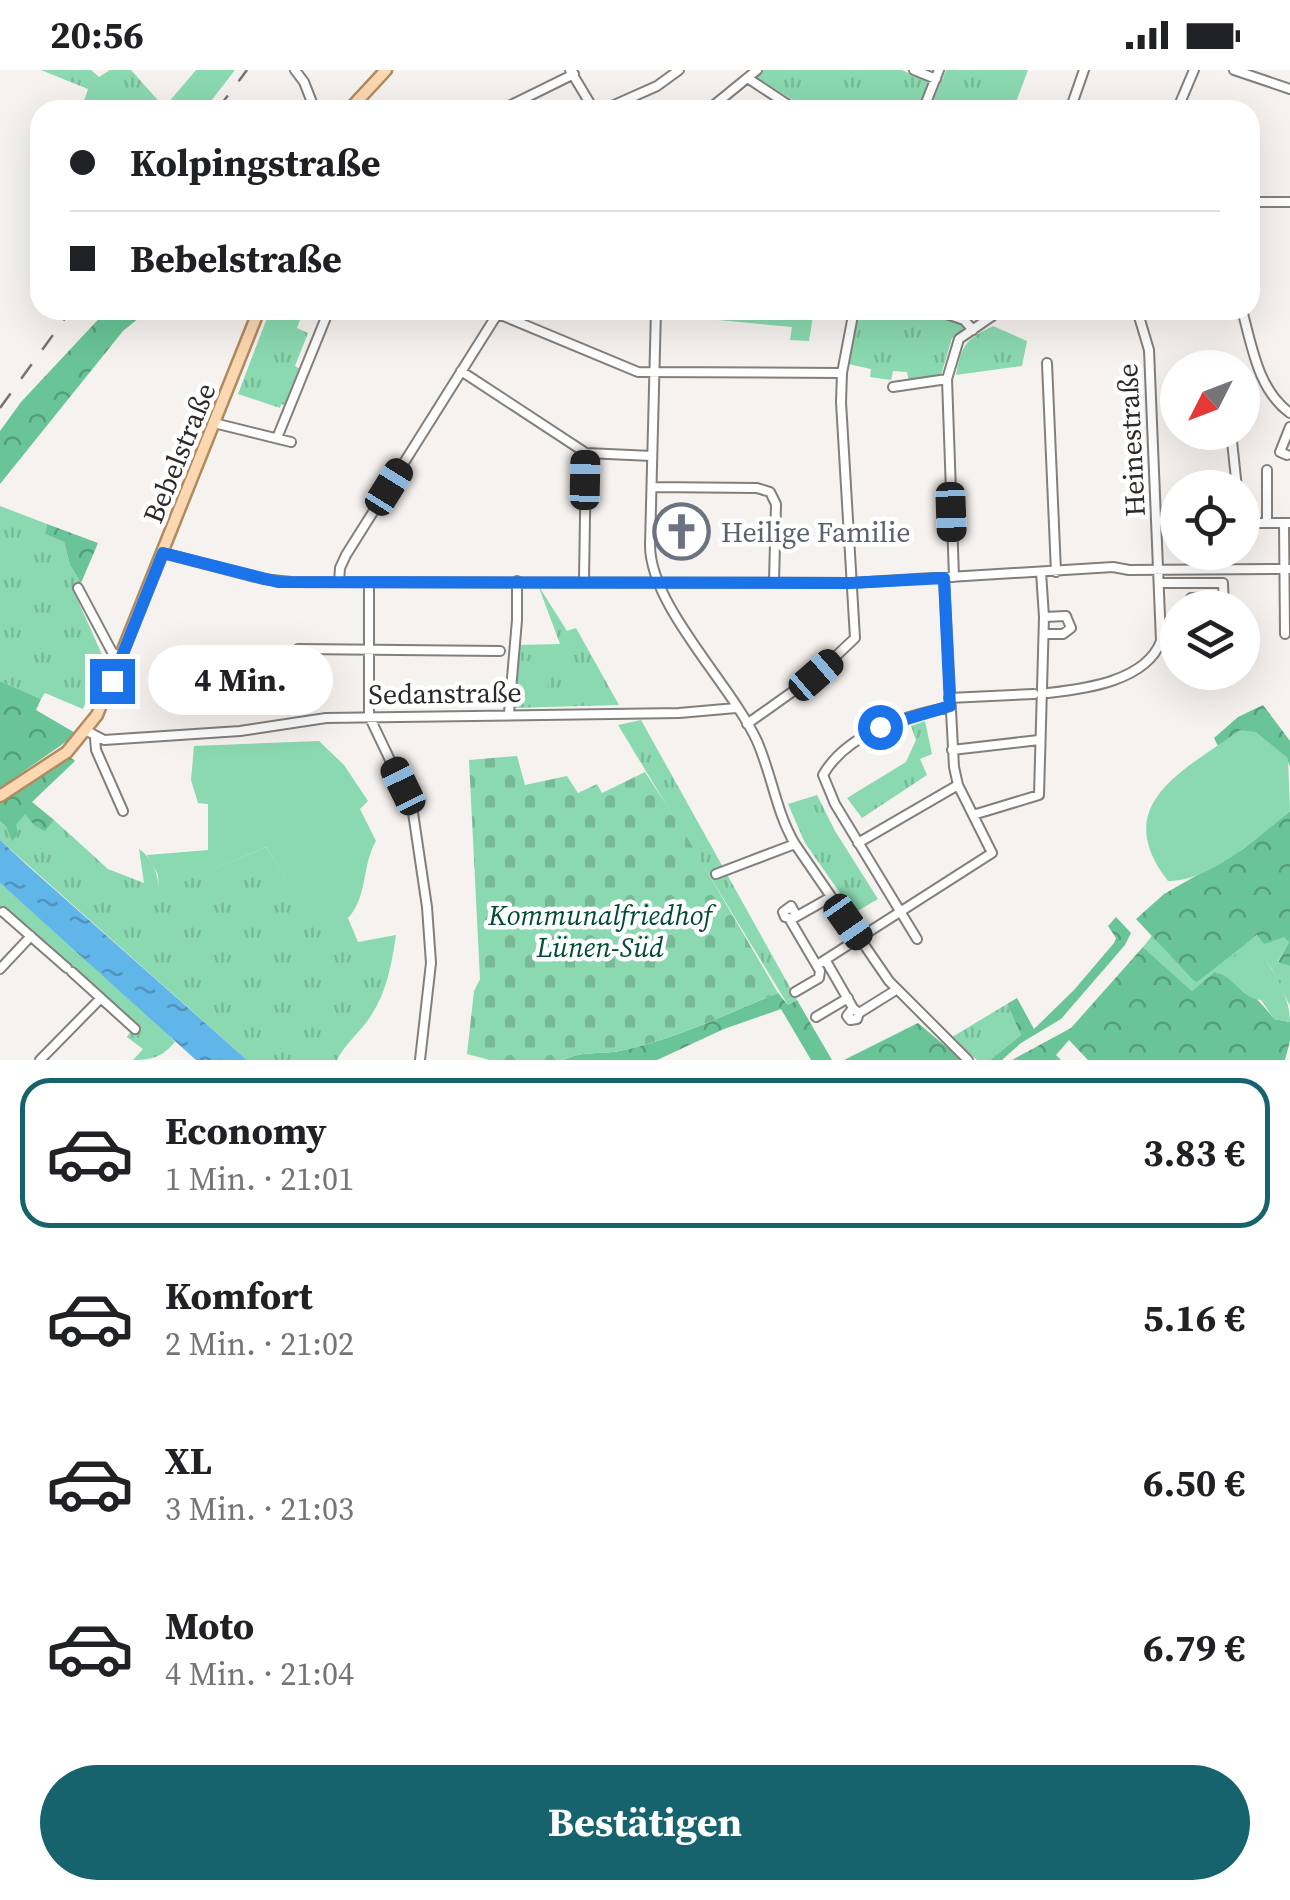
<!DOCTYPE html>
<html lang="de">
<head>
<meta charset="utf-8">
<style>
  :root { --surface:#fff; --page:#f6f6f6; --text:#202124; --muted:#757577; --line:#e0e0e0; --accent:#16626d }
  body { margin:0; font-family:"Source Serif 4",serif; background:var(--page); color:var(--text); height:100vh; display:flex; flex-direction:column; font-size:38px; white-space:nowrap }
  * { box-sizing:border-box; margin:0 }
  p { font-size:32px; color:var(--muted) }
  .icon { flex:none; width:55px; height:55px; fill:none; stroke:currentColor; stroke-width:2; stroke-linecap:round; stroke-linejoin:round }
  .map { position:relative; height:990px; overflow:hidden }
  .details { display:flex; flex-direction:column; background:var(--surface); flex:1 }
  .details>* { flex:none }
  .guide { position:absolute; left:30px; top:30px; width:1230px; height:220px; border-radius:30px; box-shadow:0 10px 40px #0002; display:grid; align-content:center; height:220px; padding:0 40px; background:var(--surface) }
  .needle { width:65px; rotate:228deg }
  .fabs { position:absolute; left:1160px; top:280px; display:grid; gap:20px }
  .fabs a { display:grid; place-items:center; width:100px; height:100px; border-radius:50%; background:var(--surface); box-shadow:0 10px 40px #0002; font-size:50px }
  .end { position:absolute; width:45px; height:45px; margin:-22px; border:12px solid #1a73e8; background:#fff; box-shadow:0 0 0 5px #fff }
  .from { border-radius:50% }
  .bubble { position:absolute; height:70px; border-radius:35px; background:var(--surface); box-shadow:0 10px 40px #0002; font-size:32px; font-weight:700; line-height:70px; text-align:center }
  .car { position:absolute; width:30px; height:60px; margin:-30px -15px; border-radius:12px; box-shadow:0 0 8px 2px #0007; background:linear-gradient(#222 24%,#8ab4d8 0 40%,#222 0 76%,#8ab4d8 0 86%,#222 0) }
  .guide b { display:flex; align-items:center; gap:35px; height:95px; font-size:38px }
  .guide b+b { border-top:2px solid var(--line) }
  .guide i { width:25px; height:25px; background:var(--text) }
  ul { padding:18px 0 0; list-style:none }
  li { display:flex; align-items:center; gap:30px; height:150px; margin:0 20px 15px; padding:0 20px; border:5px solid transparent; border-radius:30px }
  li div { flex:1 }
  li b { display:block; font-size:38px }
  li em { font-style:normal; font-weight:700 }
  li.current { border-color:var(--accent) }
  li>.icon { width:90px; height:90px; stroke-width:1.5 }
  .cta { display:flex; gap:20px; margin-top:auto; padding:20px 40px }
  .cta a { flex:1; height:115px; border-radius:60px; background:var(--accent); color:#fff; font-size:40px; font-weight:700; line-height:115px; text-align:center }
  .status { display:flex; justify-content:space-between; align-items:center; height:70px; padding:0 50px; background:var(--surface); direction:ltr }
  .status svg { height:28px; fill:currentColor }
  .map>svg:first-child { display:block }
  .grass { fill:url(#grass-tufts) }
  .forest { fill:url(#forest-crowns) }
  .cemetery { fill:url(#cemetery-stones) }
  .garden { fill:#8bd9b0 }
  .water { fill:url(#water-ripples) }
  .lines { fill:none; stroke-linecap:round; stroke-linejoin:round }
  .minor-casing { stroke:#837f7c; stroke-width:12 }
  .major-casing { stroke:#b18a60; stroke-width:15 }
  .minor { stroke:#fff; stroke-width:8 }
  .major { stroke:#fbd8b1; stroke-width:10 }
  .rail { stroke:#767372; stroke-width:2.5; stroke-dasharray:18 18; stroke-linecap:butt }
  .route { stroke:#1a73e8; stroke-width:12 }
  .labels { text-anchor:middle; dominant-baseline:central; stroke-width:9; stroke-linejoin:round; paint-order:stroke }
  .street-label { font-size:28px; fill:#2c2a29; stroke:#fff }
  .worship-label { font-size:28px; fill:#5b616d; stroke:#fff; text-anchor:start }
  .park-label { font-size:28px; font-style:italic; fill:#004c30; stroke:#fff }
</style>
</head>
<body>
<div class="status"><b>20:56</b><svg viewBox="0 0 49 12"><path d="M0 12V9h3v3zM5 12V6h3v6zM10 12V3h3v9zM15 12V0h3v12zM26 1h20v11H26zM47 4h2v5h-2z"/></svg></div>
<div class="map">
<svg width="1290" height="990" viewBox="0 0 1290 990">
  <defs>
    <pattern id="grass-tufts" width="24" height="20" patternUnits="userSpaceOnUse" patternTransform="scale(2.5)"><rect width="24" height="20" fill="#8bd9b0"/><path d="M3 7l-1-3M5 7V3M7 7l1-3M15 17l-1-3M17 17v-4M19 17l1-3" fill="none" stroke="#78ba97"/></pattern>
    <pattern id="forest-crowns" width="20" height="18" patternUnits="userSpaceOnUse" patternTransform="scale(2.5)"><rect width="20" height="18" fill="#69c497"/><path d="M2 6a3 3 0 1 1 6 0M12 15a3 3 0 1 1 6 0" fill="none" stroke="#579f7b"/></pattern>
    <pattern id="cemetery-stones" width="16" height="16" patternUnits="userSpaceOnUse" patternTransform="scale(2.5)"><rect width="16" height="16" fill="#8bd9b0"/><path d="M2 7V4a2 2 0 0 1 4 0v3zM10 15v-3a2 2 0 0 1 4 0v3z" fill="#78ba97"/></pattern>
    <pattern id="water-ripples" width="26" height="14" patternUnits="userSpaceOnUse" patternTransform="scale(2.5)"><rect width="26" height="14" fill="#61b6e9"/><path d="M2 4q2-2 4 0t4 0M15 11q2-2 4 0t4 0" fill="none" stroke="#5094bd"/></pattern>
  </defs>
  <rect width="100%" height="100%" fill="#f6f2ef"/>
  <path class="grass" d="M 41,0 L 91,0 L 99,7 L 110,0 L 131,0 L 164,37 L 161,40 L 81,40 L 88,19 Z
    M 759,0 L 902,0 L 929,12 L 916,40 L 809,40 L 754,6 Z
    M 946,0 L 1028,0 L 1013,40 L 929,40 Z
    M 270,240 L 320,240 L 317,246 L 303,242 L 297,258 L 308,263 L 295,296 L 300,299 L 287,336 L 281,334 L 280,338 L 238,324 Z
    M 859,240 L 918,240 L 961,254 L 965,258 L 952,268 L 941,305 L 909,312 L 907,302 L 893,301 L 891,310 L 870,307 L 871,299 L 848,294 Z
    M 993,256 L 1027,271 L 1022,296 L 956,305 C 962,274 965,270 993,256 Z
    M 0,436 L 47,454 L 45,464 L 64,472 L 70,495 L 81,513 L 76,526 L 103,587 L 83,639 L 45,623 L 41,629 L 0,611 Z
    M 538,515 L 567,561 L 576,558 L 619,635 L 511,638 L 517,575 L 560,574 Z
    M 641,650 L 797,930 L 788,935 L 618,655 Z
    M 925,651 L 932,684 L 920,689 L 927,705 L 862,748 L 847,728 L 906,692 L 916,670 L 911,656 Z
    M 817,725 L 835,761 L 878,829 L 854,843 L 805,773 L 788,734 Z
    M 25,743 L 45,760 L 54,750 L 108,799 L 144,813 L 139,779 C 154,789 157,805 160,821 L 266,777 L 320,860 L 348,848 L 358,872 L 396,865 C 392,892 387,921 372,944 C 362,961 346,972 337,990 L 247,990 L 0,770 L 0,751 L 6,757 L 12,770 L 15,755 Z
    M 0,813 L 163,959 L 175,972 C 162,987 152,990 133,990 L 143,979 L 127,967 L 133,958 L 0,838 Z
    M 1258,865 L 1284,866 L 1289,872 L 1278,891 L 1290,896 L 1290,936 L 1272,899 L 1254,873 L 1192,921 L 1143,877 L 1152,866 L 1192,909 Z
    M 1007,934 L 1021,965 L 990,990 L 977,990 L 952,967 Z"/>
  <path class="forest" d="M 107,240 L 149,240 L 123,261 L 0,414 L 0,361 L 21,332 Z
    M 47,454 L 98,473 L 81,513 L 70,495 L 64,472 L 45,464 Z
    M 0,611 L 41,629 L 36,640 L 77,664 L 0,718 Z
    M 1263,635 L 1290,671 L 1290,697 L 1287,688 L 1240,661 L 1218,676 L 1214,668 L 1238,647 Z
    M 70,686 L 75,691 L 32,732 L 54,750 L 45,761 L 35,756 L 25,744 L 16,755 L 18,764 L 12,771 L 6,757 L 0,751 L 0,733 L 5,727 L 52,700 Z
    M 1290,741 L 1290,896 L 1278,892 L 1289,872 L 1284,867 L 1264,874 L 1257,865 L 1197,912 L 1192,909 L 1136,849 L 1164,824 L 1243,779 Z
    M 1116,847 L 1131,863 L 1125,875 L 1061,949 L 1021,973 L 1002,990 L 990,990 L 1021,965 L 1007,934 L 1017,928 L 1034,959 L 1074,920 L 1114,873 L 1116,868 L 1108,856 Z
    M 1143,877 L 1192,921 L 1215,902 C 1235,906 1262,932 1274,949 L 1290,952 L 1290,971 L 1285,990 L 1088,990 L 1069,970 L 1056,985 L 1061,990 L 1012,990 L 1071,958 Z
    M 778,923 L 788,935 L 797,930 L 832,990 L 811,990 L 781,939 L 724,959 L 657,990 L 564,990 C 581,980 605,985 624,980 C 678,968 727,944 778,923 Z
    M 918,953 L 962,990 L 844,990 Z"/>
  <path class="cemetery" d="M 517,686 L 525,715 L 567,706 L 578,723 L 597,714 L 602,723 L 645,702 L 681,757 L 778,923 C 727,944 678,968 624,980 C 605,985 581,980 564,990 L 490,990 L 467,984 L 474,921 L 480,909 L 469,690 Z"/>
  <path class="garden" d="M 196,0 L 235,0 L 204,40 L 162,40 Z
    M 687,240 L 814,240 L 809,271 L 790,270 L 792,257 L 686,247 Z
    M 519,591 L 547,591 L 548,630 L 520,630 Z
    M 1240,660 L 1256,662 L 1288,688 L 1290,741 C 1260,766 1208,813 1168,811 C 1108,734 1185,700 1240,660 Z
    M 319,671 L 344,695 L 368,731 L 360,739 L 376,771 C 362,794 368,825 349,847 C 343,853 329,857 320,861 L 266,777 L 159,822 L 158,805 L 147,785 L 208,780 L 208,734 L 198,733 L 191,710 L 194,676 Z
    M 1254,872 C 1270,896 1290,923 1290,952 L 1274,949 L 1261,930 C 1240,928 1234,906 1215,902 Z"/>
  <path class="water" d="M 0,770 L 28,796 L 247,990 L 196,990 L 0,813 Z"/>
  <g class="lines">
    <defs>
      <path id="minor" d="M 295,0 L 304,12 L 315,40
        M 570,0 L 594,40
        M 914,0 L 936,9
        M 1234,0 L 1290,19
        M 749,9 L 796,40
        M 501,40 L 574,4
        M 603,40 L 657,16 L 679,0
        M 708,40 L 757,0
        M 923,40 L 939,0
        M 1070,40 L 1084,0
        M 1177,40 L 1194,0
        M 1250,132 L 1290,132
        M 489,240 L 638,302 L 842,303
        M 656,240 L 650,475 C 650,536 731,614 757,671 C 772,705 776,742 795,774 L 889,911 L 968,990
        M 935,240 L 964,250 L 973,260
        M 1242,240 C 1252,276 1258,320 1290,343
        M 1047,293 L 1056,502
        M 461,301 L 586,383 L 652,386
        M 893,317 L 947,309
        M 214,353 L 291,372
        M 1231,362 L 1237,418
        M 277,368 L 329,240
        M 1287,385 L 1280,382 L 1290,357
        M 1267,400 L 1267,453
        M 652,417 L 757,418 L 770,422 L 776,434 L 774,512
        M 1242,453 L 1290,453
        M 1284,453 L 1285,564
        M 163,483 L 263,509 L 291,512 L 851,513 L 1113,497 L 1129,500 L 1290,499
        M 954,507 L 947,309 L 959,269 L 1001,240
        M 584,511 L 586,383
        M 339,512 L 340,498 L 346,485 L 498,243
        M 369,512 L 369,646 L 412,736 L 427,837 L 431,893 L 420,990
        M 1159,513 L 1223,513 L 1224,538
        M 78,518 L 112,582 L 121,588
        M 1191,528 L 1223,527
        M 1044,564 L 1063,564 L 1071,558 L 1066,546 L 1044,547
        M 298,579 L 500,581
        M 1048,623 C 1085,619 1146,611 1161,571 L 1149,280 L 1137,240
        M 949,628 L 1034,624
        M 509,643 L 517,550 L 517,511
        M 747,654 L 816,605 L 855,568 L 841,332 L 842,303 L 854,240
        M 87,661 L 104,670 L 240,661 L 326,648 L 679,643 L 736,638
        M 95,668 L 96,680 L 123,741
        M 952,680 L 1039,670
        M 973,745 L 1039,725 L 1044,547 L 1041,502
        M 858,773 L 958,715
        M 716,804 L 795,774
        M 3,842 L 67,898
        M 796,845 L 791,836 L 783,842 L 785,847 L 792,849 L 831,827
        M 790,850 L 820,901 L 819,908 L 795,922
        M 917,869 L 835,734 L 823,705 C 847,663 905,646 950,637
        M 826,891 L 853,938
        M 817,895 L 992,783 L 958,715 L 954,697 L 944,508
        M 0,899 L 31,866
        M 72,902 L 135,959
        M 859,943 L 853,938 L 847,946 L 850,950 L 857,949 L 859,943 L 896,920
        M 816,947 L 848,928
        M 40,990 L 101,928"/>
      <path id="major" d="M 349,40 L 386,0
        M 0,726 L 67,682 L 97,645 L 259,240"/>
    </defs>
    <use href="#minor" class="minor-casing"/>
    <use href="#major" class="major-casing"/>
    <use href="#minor" class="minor"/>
    <use href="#major" class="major"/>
    <path class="rail" d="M 217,40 L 247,0
      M 0,338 L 71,240"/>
  </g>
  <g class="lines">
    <path class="route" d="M 112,611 L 163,483 L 278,512 L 850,513 L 944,508 L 950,636 L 880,657"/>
  </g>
  <defs>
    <symbol id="church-ring" viewBox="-11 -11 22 22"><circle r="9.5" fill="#fff" stroke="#6b7280" stroke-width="1.5"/><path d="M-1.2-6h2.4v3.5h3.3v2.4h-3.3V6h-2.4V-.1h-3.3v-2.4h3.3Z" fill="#6b7280"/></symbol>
  </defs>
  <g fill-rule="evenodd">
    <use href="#church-ring" x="650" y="430" width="63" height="63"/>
  </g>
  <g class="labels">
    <g class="street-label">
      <text transform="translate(1131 370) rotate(-93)">Heinestraße</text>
      <text transform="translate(179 383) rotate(-68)">Bebelstraße</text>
      <text transform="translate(445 623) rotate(-1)">Sedanstraße</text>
    </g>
    <g class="worship-label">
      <text x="721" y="462">Heilige Familie</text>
    </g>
    <g class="park-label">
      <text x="600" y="845">Kommunalfriedhof<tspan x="600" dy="32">Lünen-Süd</tspan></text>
    </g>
  </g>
</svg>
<div class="fabs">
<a><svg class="needle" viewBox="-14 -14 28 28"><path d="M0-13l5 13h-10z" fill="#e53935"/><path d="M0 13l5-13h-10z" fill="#757577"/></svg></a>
<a><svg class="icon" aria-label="locate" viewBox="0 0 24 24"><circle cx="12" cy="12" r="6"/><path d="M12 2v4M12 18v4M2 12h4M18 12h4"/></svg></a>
<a><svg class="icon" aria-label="layers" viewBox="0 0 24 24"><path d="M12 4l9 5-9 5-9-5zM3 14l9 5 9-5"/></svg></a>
</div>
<i class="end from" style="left:880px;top:657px"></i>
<i class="end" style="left:112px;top:611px"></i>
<div class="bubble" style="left:148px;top:575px;width:185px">4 Min.</div>
<i class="car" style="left:585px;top:410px;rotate:1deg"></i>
<i class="car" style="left:389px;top:417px;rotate:32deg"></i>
<i class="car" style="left:951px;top:442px;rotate:178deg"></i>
<i class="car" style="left:816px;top:605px;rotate:49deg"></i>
<i class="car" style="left:403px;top:716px;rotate:334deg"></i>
<i class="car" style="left:848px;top:852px;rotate:145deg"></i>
<div class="guide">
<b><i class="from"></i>Kolpingstraße</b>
<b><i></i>Bebelstraße</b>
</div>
</div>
<section class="details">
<ul>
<li class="current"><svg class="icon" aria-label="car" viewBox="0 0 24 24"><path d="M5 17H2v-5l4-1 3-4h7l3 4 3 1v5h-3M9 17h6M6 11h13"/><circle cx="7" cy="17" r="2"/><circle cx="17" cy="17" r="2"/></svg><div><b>Economy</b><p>1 Min. · 21:01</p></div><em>3.83 €</em></li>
<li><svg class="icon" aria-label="car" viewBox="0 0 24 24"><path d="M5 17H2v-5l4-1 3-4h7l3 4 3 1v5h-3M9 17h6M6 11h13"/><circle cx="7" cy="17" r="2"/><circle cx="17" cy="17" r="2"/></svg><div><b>Komfort</b><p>2 Min. · 21:02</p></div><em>5.16 €</em></li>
<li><svg class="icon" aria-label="car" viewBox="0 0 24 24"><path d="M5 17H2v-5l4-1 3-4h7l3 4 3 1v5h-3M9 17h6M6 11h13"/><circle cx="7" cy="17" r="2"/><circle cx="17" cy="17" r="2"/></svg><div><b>XL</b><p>3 Min. · 21:03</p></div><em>6.50 €</em></li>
<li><svg class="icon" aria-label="car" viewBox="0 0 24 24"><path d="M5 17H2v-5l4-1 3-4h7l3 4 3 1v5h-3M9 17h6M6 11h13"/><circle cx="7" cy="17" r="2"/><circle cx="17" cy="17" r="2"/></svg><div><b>Moto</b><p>4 Min. · 21:04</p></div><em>6.79 €</em></li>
</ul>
<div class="cta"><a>Bestätigen</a></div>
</section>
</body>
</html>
